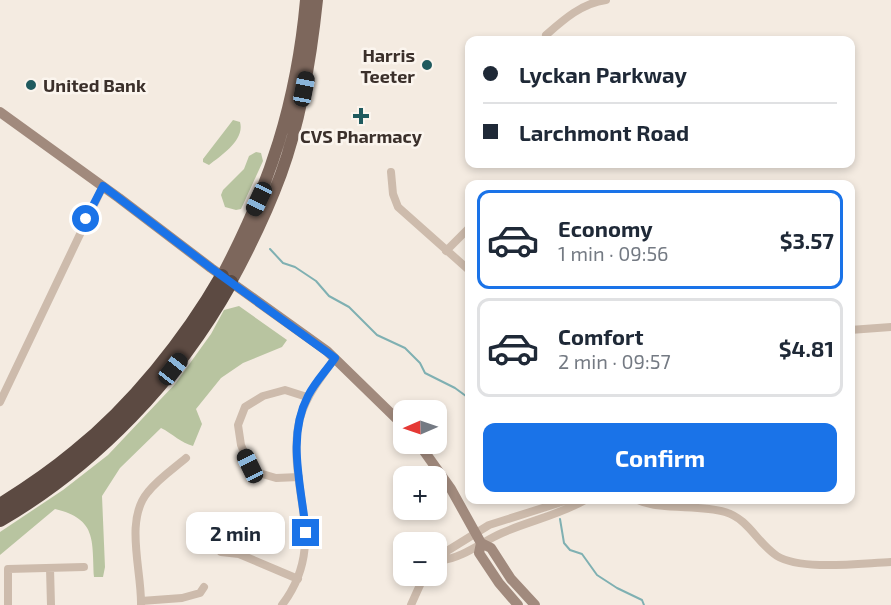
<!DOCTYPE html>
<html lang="en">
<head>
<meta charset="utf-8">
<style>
  :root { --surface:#fff; --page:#f2f2f3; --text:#1f2937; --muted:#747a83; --line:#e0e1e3; --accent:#1a73e8 }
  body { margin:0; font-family:"Exo 2",sans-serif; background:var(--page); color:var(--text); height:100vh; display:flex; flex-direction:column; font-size:22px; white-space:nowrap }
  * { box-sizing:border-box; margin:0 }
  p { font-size:20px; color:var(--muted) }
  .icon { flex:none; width:33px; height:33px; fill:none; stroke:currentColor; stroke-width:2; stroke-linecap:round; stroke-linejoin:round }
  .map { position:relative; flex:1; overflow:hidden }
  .panel { position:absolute; left:465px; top:180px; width:390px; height:324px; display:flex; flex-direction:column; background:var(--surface); border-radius:12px; box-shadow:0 3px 9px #0003 }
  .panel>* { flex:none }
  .hud { position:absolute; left:465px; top:36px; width:390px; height:132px; border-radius:12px; box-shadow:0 3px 9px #0003; display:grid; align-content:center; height:132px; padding:0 18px; background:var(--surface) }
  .needle { width:39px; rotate:268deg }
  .tools { position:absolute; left:393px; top:400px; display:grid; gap:12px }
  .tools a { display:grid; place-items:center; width:54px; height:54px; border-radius:12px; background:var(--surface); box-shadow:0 3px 9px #0003; font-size:30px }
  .end { position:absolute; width:27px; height:27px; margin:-14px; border:8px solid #1a73e8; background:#fff; box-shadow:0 0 0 3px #fff }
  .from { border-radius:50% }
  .bubble { position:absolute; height:42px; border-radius:12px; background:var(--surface); box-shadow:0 3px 9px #0003; font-size:20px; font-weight:700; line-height:42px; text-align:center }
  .car { position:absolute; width:18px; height:36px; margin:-18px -9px; border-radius:8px; box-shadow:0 0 4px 2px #0007; background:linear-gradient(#222 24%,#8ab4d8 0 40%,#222 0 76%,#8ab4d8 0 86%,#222 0) }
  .hud b { display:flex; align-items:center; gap:21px; height:57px; font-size:22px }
  .hud b+b { border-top:2px solid var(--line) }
  .hud i { width:15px; height:15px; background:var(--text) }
  ul { padding:10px 0 0; list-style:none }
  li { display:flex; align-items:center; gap:18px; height:99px; margin:0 12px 9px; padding:0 6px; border:3px solid var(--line); border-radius:12px }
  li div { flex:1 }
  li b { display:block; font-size:22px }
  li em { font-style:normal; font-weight:700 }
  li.active { border-color:var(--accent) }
  li>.icon { width:54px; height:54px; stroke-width:1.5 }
  .cta { display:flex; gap:12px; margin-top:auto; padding:12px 18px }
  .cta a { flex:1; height:69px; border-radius:12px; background:var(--accent); color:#fff; font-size:24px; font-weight:700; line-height:69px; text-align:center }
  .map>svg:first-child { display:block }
  .green { fill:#b8c4a0 }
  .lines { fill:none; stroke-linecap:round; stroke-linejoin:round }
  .stream { stroke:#7fb0b2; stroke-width:2 }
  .street { stroke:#cdbbac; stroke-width:8 }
  .secondary { stroke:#a18a7d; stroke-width:10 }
  .primary { stroke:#7d675c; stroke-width:12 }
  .highway { stroke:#5c4a42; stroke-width:14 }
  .route { stroke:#1a73e8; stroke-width:8 }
  .poi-dot { fill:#1f5a5e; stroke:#fbf5ee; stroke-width:2 }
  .labels { text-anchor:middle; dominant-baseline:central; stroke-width:5; stroke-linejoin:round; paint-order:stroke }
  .poi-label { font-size:18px; font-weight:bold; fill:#3b302b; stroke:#fbf5ee; text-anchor:end }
</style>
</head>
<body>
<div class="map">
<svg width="891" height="605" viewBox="0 0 891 605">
  <rect width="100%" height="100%" fill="#f4ebe1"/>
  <path class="green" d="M 233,120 L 240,122 C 245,140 222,155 209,165 L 203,162 L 203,159 Z
    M 256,152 L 261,153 L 263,161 L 241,209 L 236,210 L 225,207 L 221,195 L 223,190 L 244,169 L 249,156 Z
    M 239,306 L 287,340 L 282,347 L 243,363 L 221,378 L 196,409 L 202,424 L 193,446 C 181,443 173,434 161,428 L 120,468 L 102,496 L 105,567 L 103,577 L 94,577 C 92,540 97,519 55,509 L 0,555 L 0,532 L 63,490 L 108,455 L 175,384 L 211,334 L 224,310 Z"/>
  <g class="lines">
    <path class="stream" d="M 270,249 L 283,263 L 295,267 L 316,281 L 329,296 L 349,307 L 377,335 L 405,348 L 420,363 L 425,373 L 455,388 L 470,399
      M 560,519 L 564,543 L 570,550 L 582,554 L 597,575 L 617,588 L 642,600 L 644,605"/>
    <path class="street" d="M 546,35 C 563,20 582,3 606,0
      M 391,172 L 393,194 L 398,207 L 470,271
      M 446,251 L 470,227
      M 850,330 L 891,327
      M 0,402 L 103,186
      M 299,477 L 276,478 L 259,473 L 250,466 L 241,445 L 238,425 L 245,407 L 263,396 L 285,390 L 307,397
      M 638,500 C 663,511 698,504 725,512 C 749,519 757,543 777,556 C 801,571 862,563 891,562
      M 221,552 L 239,554 L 298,579
      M 442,560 C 463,558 483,541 502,533 C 529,521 559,515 585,500
      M 436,564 L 442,560 L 447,551 L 489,525 L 568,500
      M 50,568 L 51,605
      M 141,601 L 182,598 L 200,593 L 204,587
      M 8,605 L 8,569 L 84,567
      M 141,605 C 142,571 124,520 148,492 C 158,479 173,469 186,458
      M 282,605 C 329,543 288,492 298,427 C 303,399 319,380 335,358
      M 411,605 L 424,576"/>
    <path class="secondary" d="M 0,112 L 119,198 L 211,268 L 327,351 L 404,426
      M 419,444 L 451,489 L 481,543 L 491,548 L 511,579 L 535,605
      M 481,543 L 479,553 L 499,583 L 518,605"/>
    <path class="primary" d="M 222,276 C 270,186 297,101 306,0
      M 231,282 C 250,247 267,212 281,174 C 301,119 311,58 317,0"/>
    <path class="highway" d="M 0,505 C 26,489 51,472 75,452 C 132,406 186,339 222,276
      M 0,520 C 96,464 177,379 231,282"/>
  </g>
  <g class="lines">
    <path class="route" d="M 86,219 L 103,186 L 211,268 L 335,358 C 326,371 315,382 308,396 C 286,438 302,488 306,533"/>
  </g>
  <g class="poi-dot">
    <circle cx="427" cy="65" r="6"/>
    <circle cx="31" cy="85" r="6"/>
    <path d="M358 107h6v6h6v6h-6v6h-6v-6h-6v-6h6z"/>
  </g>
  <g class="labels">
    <g class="poi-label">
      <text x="415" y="55">Harris<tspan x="415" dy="21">Teeter</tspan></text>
      <text x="43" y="85" text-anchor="start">United Bank</text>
      <text x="361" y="136" text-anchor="middle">CVS Pharmacy</text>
    </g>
  </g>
</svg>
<div class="tools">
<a><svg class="needle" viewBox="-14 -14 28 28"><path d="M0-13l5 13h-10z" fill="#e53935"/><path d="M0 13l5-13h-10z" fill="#747a83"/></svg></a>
<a>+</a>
<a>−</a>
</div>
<i class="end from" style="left:86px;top:219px"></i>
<i class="end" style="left:306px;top:533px"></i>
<div class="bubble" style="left:186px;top:512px;width:99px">2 min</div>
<i class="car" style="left:304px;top:89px;rotate:11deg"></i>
<i class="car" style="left:259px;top:199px;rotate:205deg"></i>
<i class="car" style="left:173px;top:369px;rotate:38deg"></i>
<i class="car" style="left:250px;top:466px;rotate:334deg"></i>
<div class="hud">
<b><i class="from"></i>Lyckan Parkway</b>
<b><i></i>Larchmont Road</b>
</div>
<section class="panel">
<ul>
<li class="active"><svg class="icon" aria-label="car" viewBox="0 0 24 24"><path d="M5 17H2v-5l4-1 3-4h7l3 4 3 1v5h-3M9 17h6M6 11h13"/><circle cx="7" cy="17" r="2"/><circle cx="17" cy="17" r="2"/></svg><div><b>Economy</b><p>1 min · 09:56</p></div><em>$3.57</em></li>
<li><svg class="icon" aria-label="car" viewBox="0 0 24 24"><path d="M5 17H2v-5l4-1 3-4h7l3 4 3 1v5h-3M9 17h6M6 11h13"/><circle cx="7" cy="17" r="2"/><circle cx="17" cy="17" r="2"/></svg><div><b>Comfort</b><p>2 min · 09:57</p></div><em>$4.81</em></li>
</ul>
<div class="cta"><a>Confirm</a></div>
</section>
</div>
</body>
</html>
